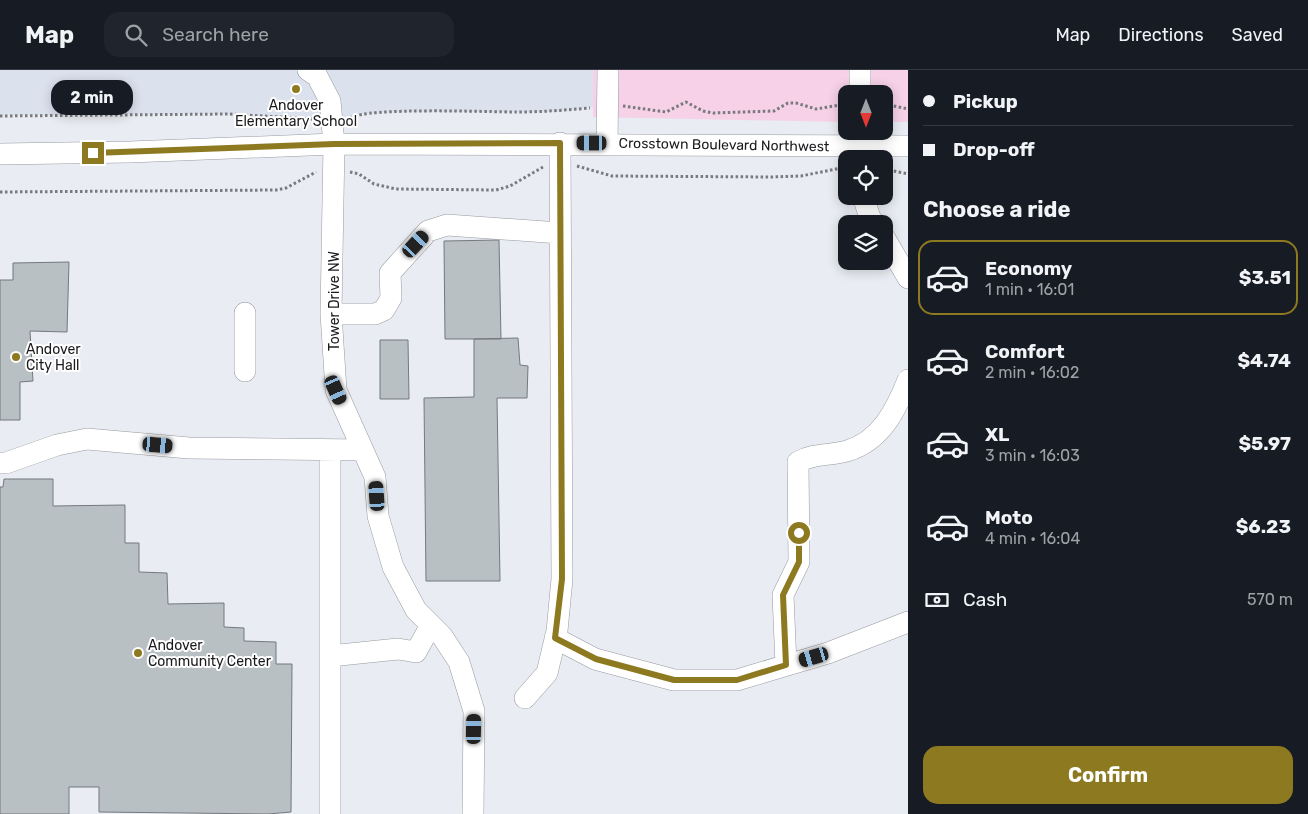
<!DOCTYPE html>
<html lang="en">
<head>
<meta charset="utf-8">
<style>
  :root { --surface:#171b24; --page:#20242c; --text:#f1f3f6; --muted:#9ea1a6; --line:#363941; --accent:#8d7a20 }
  body { margin:0; font-family:Rubik,sans-serif; background:var(--page); color:var(--text); height:100vh; display:flex; flex-direction:column; font-size:19px; white-space:nowrap }
  * { box-sizing:border-box; margin:0 }
  p { font-size:16px; color:var(--muted) }
  .icon { flex:none; width:28px; height:28px; fill:none; stroke:currentColor; stroke-width:2; stroke-linecap:round; stroke-linejoin:round }
  .map { position:relative; flex:1; overflow:hidden }
  .panel { display:flex; flex-direction:column; background:var(--surface); width:400px }
  .panel>* { flex:none }
  .banner { display:grid; align-content:center; height:110px; padding:0 15px; background:var(--surface) }
  .needle { width:32px; rotate:180deg }
  .buttons { position:absolute; left:838px; top:15px; display:grid; gap:10px }
  .buttons a { display:grid; place-items:center; width:55px; height:55px; border-radius:10px; background:var(--surface); box-shadow:0 2px 12px #0003; font-size:25px }
  .end { position:absolute; width:22px; height:22px; margin:-11px; border:6px solid #8d7a20; background:#fff; box-shadow:0 0 0 2px #fff }
  .from { border-radius:50% }
  .bubble { position:absolute; height:35px; border-radius:15px; background:var(--surface); box-shadow:0 2px 12px #0003; font-size:16px; font-weight:700; line-height:35px; text-align:center }
  .car { position:absolute; width:15px; height:30px; margin:-15px -8px; border-radius:6px; box-shadow:0 0 4px 1px #0007; background:linear-gradient(#222 24%,#8ab4d8 0 40%,#222 0 76%,#8ab4d8 0 86%,#222 0) }
  .banner b { display:flex; align-items:center; gap:18px; height:48px; font-size:19px }
  .banner b+b { border-top:1px solid var(--line) }
  .banner i { width:12px; height:12px; background:var(--text) }
  ul { padding:0; list-style:none }
  li { display:flex; align-items:center; gap:15px; height:75px; margin:0 10px 8px; padding:0 5px; border:2px solid transparent; border-radius:15px }
  li div { flex:1 }
  li b { display:block; font-size:19px }
  li em { font-style:normal; font-weight:700 }
  li.selected { border-color:var(--accent) }
  li>.icon { width:45px; height:45px; stroke-width:1.5 }
  h2 { padding:0 15px; font-size:22px; line-height:60px }
  .pay { display:flex; align-items:center; gap:12px; height:55px; padding:0 15px; font-size:19px }
  .pay p { margin-inline-start:auto }
  .primary-button { display:flex; gap:10px; margin-top:auto; padding:10px 15px }
  .primary-button a { flex:1; height:58px; border-radius:15px; background:var(--accent); color:#fff; font-size:20px; font-weight:700; line-height:58px; text-align:center }
  header { display:flex; align-items:center; gap:30px; box-sizing:border-box; height:70px; padding:0 25px; background:var(--surface); border-bottom:1px solid var(--line) }
  header strong { font-size:24px }
  nav { display:flex; gap:28px; margin-inline-start:auto; font-size:18px }
  .search { width:350px; height:45px; background:var(--page); display:flex; align-items:center; gap:12px; box-sizing:border-box; padding:0 18px; border-radius:15px; color:var(--muted); font-size:19px }
  main { display:flex; flex:1; min-height:0 }
  .map>svg:first-child { display:block }
  .built { fill:#dce1ee }
  .green { fill:#f6d1e8 }
  .building { fill:#b9c0c4; stroke:#73797d }
  .lines { fill:none; stroke-linecap:round; stroke-linejoin:round }
  .minor-casing { stroke:#979aa0; stroke-width:22 }
  .path { stroke:#787a7e; stroke-width:3; stroke-dasharray:2.5 2.5; stroke-linecap:butt }
  .minor { stroke:#fff; stroke-width:21 }
  .route { stroke:#8d7a20; stroke-width:6 }
  .poi-dot { fill:#8d7a20; stroke:#fff; stroke-width:2 }
  .labels { text-anchor:middle; dominant-baseline:central; stroke-width:4; stroke-linejoin:round; paint-order:stroke }
  .poi-label { font-size:14px; fill:#1a1a1d; stroke:#fff; text-anchor:start }
  .street-label { font-size:14px; fill:#1a1a1d; stroke:#fff }
</style>
</head>
<body>
<header>
<strong>Map</strong>
<div class="search"><svg class="icon" aria-label="search" viewBox="0 0 24 24"><circle cx="10" cy="10" r="6"/><path d="M15 15l6 6"/></svg>Search here</div>
<nav><a>Map</a><a>Directions</a><a>Saved</a></nav>
</header>
<main>
<div class="map">
<svg width="908" height="744" viewBox="0 0 908 744">
  <rect width="100%" height="100%" fill="#e9ecf2"/>
  <path class="built" d="M 0,0 L 593,0 L 593,37 L 555,42 L 393,42 L 355,44 L 349,48 L 316,50 L 310,48 L 229,44 L 0,45 Z"/>
  <path class="green" d="M 593,0 L 908,0 L 908,52 L 884,52 L 884,24 L 846,24 L 846,52 L 593,47 Z"/>
  <path class="building" d="M 499,170 L 501,269 L 445,269 L 444,171 Z
    M 69,192 L 67,262 L 30,261 L 33,311 L 20,312 L 20,350 L 0,350 L 0,210 L 13,210 L 13,193 Z
    M 518,268 L 520,295 L 528,296 L 527,328 L 497,328 L 500,511 L 426,511 L 424,328 L 474,327 L 474,269 Z
    M 380,270 L 408,270 L 409,329 L 380,329 Z
    M 4,409 L 53,409 L 53,436 L 125,435 L 125,473 L 139,473 L 139,502 L 167,503 L 168,534 L 224,533 L 224,557 L 244,558 L 244,571 L 276,572 L 276,594 L 292,594 L 291,742 L 268,744 L 99,742 L 99,717 L 69,717 L 69,744 L 0,744 L 0,417 L 3,417 Z"/>
  <g class="lines">
    <defs>
      <path id="minor" d="M 308,0 L 317,6 L 330,31 L 334,74 L 331,244 L 336,320 L 375,407 L 378,446 L 393,497 L 416,540 L 442,566 L 459,592 L 474,641 L 473,744
        M 860,0 L 860,24
        M 607,74 L 608,0
        M 0,84 L 130,82 L 334,74 L 908,76
        M 863,126 L 870,148 L 875,154
        M 884,167 L 908,208
        M 245,243 L 245,301
        M 331,244 L 375,244 L 384,240 L 391,228 L 390,203 L 428,161 L 447,155 L 560,163
        M 330,380 L 330,744
        M 0,393 L 6,393 L 57,375 L 87,369 L 189,378 L 363,380
        M 555,568 L 595,589 L 674,610 L 737,610 L 828,583 L 908,552
        M 330,586 L 398,579 L 416,582 L 431,555
        M 786,595 L 783,525 L 799,492 L 798,392 C 814,383 830,386 847,381 C 881,371 896,340 908,310
        M 525,628 L 547,603 L 557,561 L 562,509 L 560,73"/>
    </defs>
    <use href="#minor" class="minor-casing"/>
    <path class="path" d="M 884,34 L 908,39
      M 623,36 L 666,42 L 686,32 L 703,41 L 713,43 L 774,41 L 788,33 L 796,33 L 816,39 L 846,34
      M 0,46 L 229,44 L 314,49
      M 350,48 C 367,37 489,42 517,42 C 542,42 565,40 590,38
      M 577,96 L 612,106 L 771,107 L 801,106 L 846,97
      M 884,99 L 908,104
      M 350,102 L 359,104 L 374,114 L 396,119 L 496,120 L 510,116 L 543,97
      M 0,122 L 276,120 L 286,118 L 316,102"/>
    <use href="#minor" class="minor"/>
  </g>
  <g class="lines">
    <path class="route" d="M 93,83 L 334,74 L 560,73 L 562,509 L 555,568 L 596,589 L 674,610 L 737,610 L 786,595 L 783,525 L 799,492 L 799,463"/>
  </g>
  <g class="poi-dot">
    <circle cx="296" cy="19" r="5"/>
    <circle cx="16" cy="287" r="5"/>
    <circle cx="138" cy="583" r="5"/>
  </g>
  <g class="labels">
    <g class="poi-label">
      <text x="296" y="35" text-anchor="middle">Andover<tspan x="296" dy="16">Elementary School</tspan></text>
      <text x="26" y="279">Andover<tspan x="26" dy="16">City Hall</tspan></text>
      <text x="148" y="575">Andover<tspan x="148" dy="16">Community Center</tspan></text>
    </g>
    <g class="street-label">
      <text transform="translate(724 75) rotate(1)">Crosstown Boulevard Northwest</text>
      <text transform="translate(334 231) rotate(-90)">Tower Drive NW</text>
    </g>
  </g>
</svg>
<div class="buttons">
<a><svg class="needle" viewBox="-14 -14 28 28"><path d="M0-13l5 13h-10z" fill="#e53935"/><path d="M0 13l5-13h-10z" fill="#9ea1a6"/></svg></a>
<a><svg class="icon" aria-label="locate" viewBox="0 0 24 24"><circle cx="12" cy="12" r="6"/><path d="M12 2v4M12 18v4M2 12h4M18 12h4"/></svg></a>
<a><svg class="icon" aria-label="layers" viewBox="0 0 24 24"><path d="M12 4l9 5-9 5-9-5zM3 14l9 5 9-5"/></svg></a>
</div>
<i class="end from" style="left:799px;top:463px"></i>
<i class="end" style="left:93px;top:83px"></i>
<div class="bubble" style="left:51px;top:10px;width:82px">2 min</div>
<i class="car" style="left:592px;top:73px;rotate:270deg"></i>
<i class="car" style="left:416px;top:174px;rotate:43deg"></i>
<i class="car" style="left:336px;top:320px;rotate:156deg"></i>
<i class="car" style="left:158px;top:375px;rotate:95deg"></i>
<i class="car" style="left:377px;top:426px;rotate:356deg"></i>
<i class="car" style="left:814px;top:587px;rotate:254deg"></i>
<i class="car" style="left:474px;top:659px;rotate:1deg"></i>
</div>
<section class="panel">
<div class="banner">
<b><i class="from"></i>Pickup</b>
<b><i></i>Drop-off</b>
</div>
<h2>Choose a ride</h2>
<ul>
<li class="selected"><svg class="icon" aria-label="car" viewBox="0 0 24 24"><path d="M5 17H2v-5l4-1 3-4h7l3 4 3 1v5h-3M9 17h6M6 11h13"/><circle cx="7" cy="17" r="2"/><circle cx="17" cy="17" r="2"/></svg><div><b>Economy</b><p>1 min · 16:01</p></div><em>$3.51</em></li>
<li><svg class="icon" aria-label="car" viewBox="0 0 24 24"><path d="M5 17H2v-5l4-1 3-4h7l3 4 3 1v5h-3M9 17h6M6 11h13"/><circle cx="7" cy="17" r="2"/><circle cx="17" cy="17" r="2"/></svg><div><b>Comfort</b><p>2 min · 16:02</p></div><em>$4.74</em></li>
<li><svg class="icon" aria-label="car" viewBox="0 0 24 24"><path d="M5 17H2v-5l4-1 3-4h7l3 4 3 1v5h-3M9 17h6M6 11h13"/><circle cx="7" cy="17" r="2"/><circle cx="17" cy="17" r="2"/></svg><div><b>XL</b><p>3 min · 16:03</p></div><em>$5.97</em></li>
<li><svg class="icon" aria-label="car" viewBox="0 0 24 24"><path d="M5 17H2v-5l4-1 3-4h7l3 4 3 1v5h-3M9 17h6M6 11h13"/><circle cx="7" cy="17" r="2"/><circle cx="17" cy="17" r="2"/></svg><div><b>Moto</b><p>4 min · 16:04</p></div><em>$6.23</em></li>
</ul>
<div class="pay"><svg class="icon" aria-label="cash" viewBox="0 0 24 24"><path d="M3 7h18v10H3z"/><circle cx="12" cy="12" r="2"/></svg>Cash<p>570 m</p></div>
<div class="primary-button"><a>Confirm</a></div>
</section>
</main>
</body>
</html>
